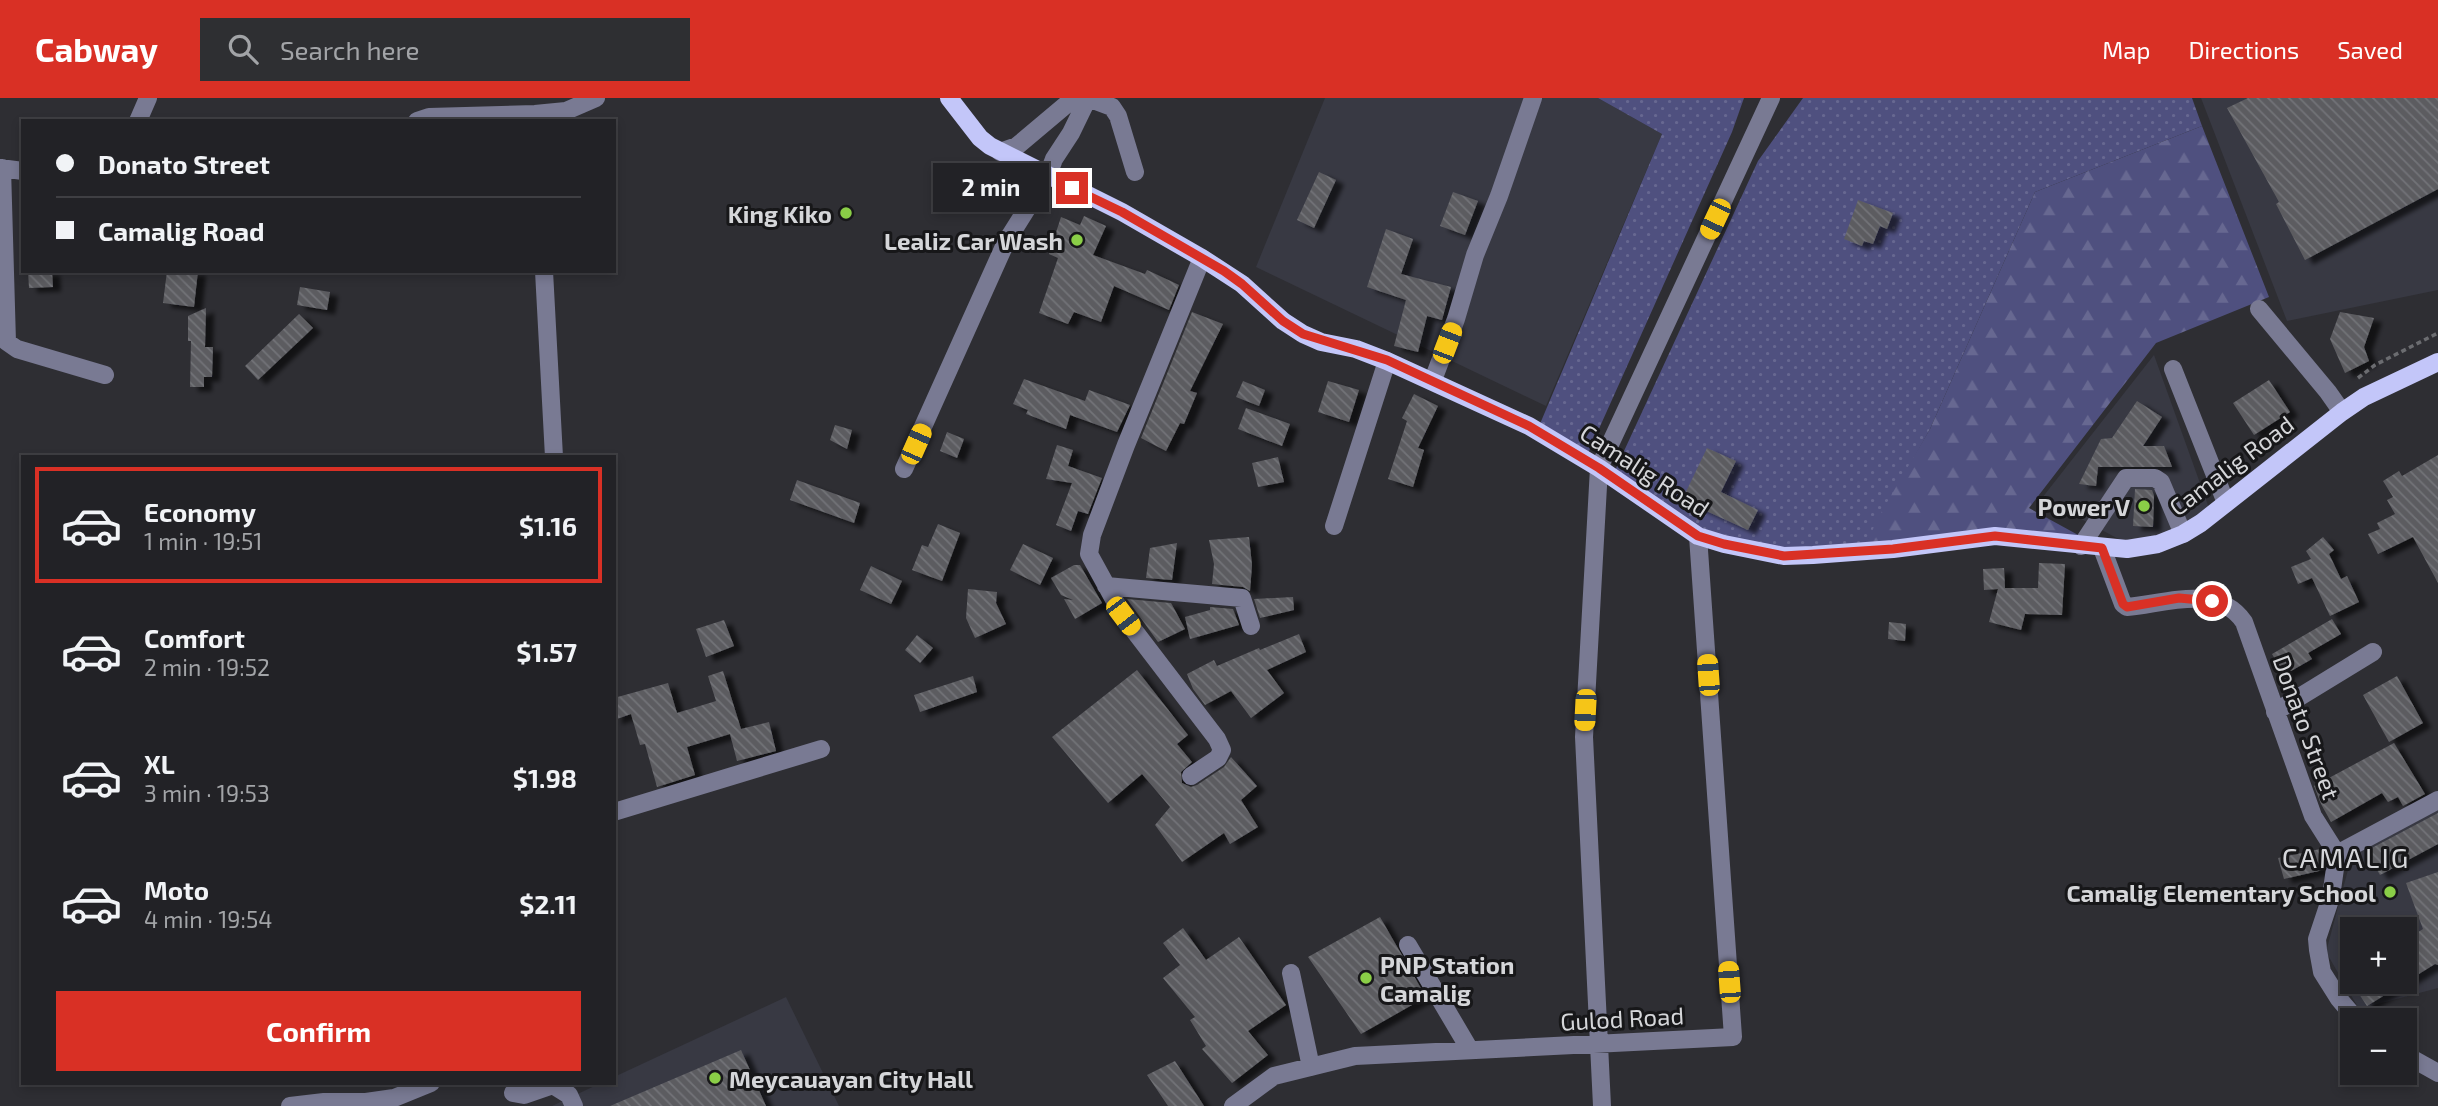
<!DOCTYPE html>
<html lang="en">
<head>
<meta charset="utf-8">
<style>
  :root { --surface:#222226; --page:#2e2f32; --text:#f1f3f6; --muted:#a2a4a7; --line:#3f3f43; --accent:#d93025 }
  body { margin:0; font-family:"Exo 2",sans-serif; background:var(--page); color:var(--text); height:100vh; display:flex; flex-direction:column; font-size:26px; white-space:nowrap }
  * { box-sizing:border-box; margin:0 }
  p { font-size:23px; color:var(--muted) }
  .icon { flex:none; width:38px; height:38px; fill:none; stroke:currentColor; stroke-width:2; stroke-linecap:round; stroke-linejoin:round }
  .map { position:relative; flex:1; overflow:hidden }
  .sheet { position:absolute; left:21px; top:357px; width:595px; height:630px; display:flex; flex-direction:column; background:var(--surface); border-radius:0px; box-shadow:0 4px 10px #0003,0 0 0 2px var(--line) }
  .sheet>* { flex:none }
  .hud { position:absolute; left:21px; top:21px; width:595px; height:154px; border-radius:0px; box-shadow:0 4px 10px #0003,0 0 0 2px var(--line); display:grid; align-content:center; height:154px; padding:0 35px; background:var(--surface) }
  .tools { position:absolute; left:2340px; top:819px; display:grid; gap:14px }
  .tools a { display:grid; place-items:center; width:77px; height:77px; border-radius:0px; background:var(--surface); box-shadow:0 4px 10px #0003,0 0 0 2px var(--line); font-size:35px }
  .end { position:absolute; width:32px; height:32px; margin:-16px; border:9px solid #d93025; background:#fff; box-shadow:0 0 0 4px #fff }
  .from { border-radius:50% }
  .bubble { position:absolute; height:49px; border-radius:0px; background:var(--surface); box-shadow:0 4px 10px #0003,0 0 0 2px var(--line); font-size:23px; font-weight:700; line-height:49px; text-align:center }
  .car { position:absolute; width:21px; height:42px; margin:-21px -10px; border-radius:9px; box-shadow:0 0 5px 2px #0007; background:linear-gradient(#f5c518 24%,#345 0 40%,#f5c518 0 76%,#345 0 86%,#f5c518 0) }
  .hud b { display:flex; align-items:center; gap:24px; height:66px; font-size:26px }
  .hud b+b { border-top:2px solid var(--line) }
  .hud i { width:18px; height:18px; background:var(--text) }
  ul { padding:12px 0 0; list-style:none }
  li { display:flex; align-items:center; gap:21px; height:116px; margin:0 14px 10px; padding:0 21px; border:4px solid transparent; border-radius:0px }
  li div { flex:1 }
  li b { display:block; font-size:26px }
  li em { font-style:normal; font-weight:700 }
  li.active { border-color:var(--accent) }
  li>.icon { width:63px; height:63px; stroke-width:1.5 }
  .primary-button { display:flex; gap:14px; margin-top:auto; padding:14px 35px }
  .primary-button a { flex:1; height:80px; border-radius:0px; background:var(--accent); color:#fff; font-size:28px; font-weight:700; line-height:80px; text-align:center }
  header { display:flex; align-items:center; gap:42px; box-sizing:border-box; height:98px; padding:0 35px; background:var(--accent); color:#fff }
  header strong { font-size:33px }
  nav { display:flex; gap:38px; margin-inline-start:auto; font-size:24px }
  .search { width:490px; height:63px; background:var(--page); display:flex; align-items:center; gap:18px; box-sizing:border-box; padding:0 24px; border-radius:0px; color:var(--muted); font-size:26px }
  .map>svg:first-child { display:block }
  .built { fill:#383943; fill-rule:evenodd }
  .grass { fill:url(#grass-dots) }
  .forest { fill:url(#forest-firs) }
  .building { fill:url(#building-back-hatch); filter:url(#shadow) }
  .lines { fill:none; stroke-linecap:round; stroke-linejoin:round }
  .path { stroke:#6b6c70; stroke-width:3.5; stroke-dasharray:5 3.5; stroke-linecap:butt }
  .minor { stroke:#797a93; stroke-width:18 }
  .major { stroke:#c3c6f9; stroke-width:18 }
  .route { stroke:#d93025; stroke-width:9 }
  .poi-dot { fill:#8ace47; stroke:#171719; stroke-width:2.5 }
  .labels { text-anchor:middle; dominant-baseline:central; stroke-width:6; stroke-linejoin:round; paint-order:stroke }
  .poi-label { font-size:24px; font-weight:bold; fill:#d5d6d9; stroke:#171719; text-anchor:end }
  .street-label { font-size:24px; fill:#d5d6d9; stroke:#171719 }
  .quarter-label { font-size:28px; letter-spacing:2px; fill:#d5d6d9; stroke:#171719 }
</style>
</head>
<body>
<header>
<strong>Cabway</strong>
<div class="search"><svg class="icon" aria-label="search" viewBox="0 0 24 24"><circle cx="10" cy="10" r="6"/><path d="M15 15l6 6"/></svg>Search here</div>
<nav><a>Map</a><a>Directions</a><a>Saved</a></nav>
</header>
<div class="map">
<svg width="2438" height="1008" viewBox="0 0 2438 1008">
  <defs>
    <pattern id="grass-dots" width="8" height="8" patternUnits="userSpaceOnUse" patternTransform="scale(1.75)"><rect width="8" height="8" fill="#4f507f"/><path d="M2 2h.1M6 6h.1" fill="none" stroke="#676891" stroke-width="1.8" stroke-linecap="round"/></pattern>
    <pattern id="forest-firs" width="22" height="20" patternUnits="userSpaceOnUse" patternTransform="scale(1.75)"><rect width="22" height="20" fill="#4f507f"/><path d="M5 1l3.5 6h-7zM16 11l3.5 6h-7z" fill="#676891"/></pattern>
    <pattern id="building-back-hatch" width="6" height="6" patternUnits="userSpaceOnUse" patternTransform="scale(1.75)"><rect width="6" height="6" fill="#5c5c61"/><path d="M-1 5l2 2M0 0l6 6M5-1l2 2" fill="none" stroke="#727377"/></pattern>
    <filter id="shadow"><feDropShadow dx="8" dy="4.5" stdDeviation="2" flood-color="#0009"/></filter>
  </defs>
  <rect width="100%" height="100%" fill="#2e2e33"/>
  <path class="built" d="M 1325,0 L 1598,0 L 1662,36 L 1546,308 L 1256,169 Z
    M 2201,0 L 2438,0 L 2438,192 L 2287,223 Z
    M 2154,257 L 2210,413 L 2161,441 L 2126,445 L 2042,400 Z
    M 2438,708 L 2438,890 L 2359,911 L 2326,854 L 2352,757 ZM 2352,831 L 2404,831 L 2404,884 L 2352,884 Z
    M 786,899 L 839,1008 L 552,1008 L 601,985 L 614,985 L 614,979 Z"/>
  <path class="grass" d="M 1598,0 L 1744,0 L 1732,34 L 1585,362 L 1537,333 L 1662,36 Z
    M 1803,0 L 2192,0 L 2202,28 L 2035,94 L 1930,331 L 1862,453 L 1724,446 L 1612,379 L 1758,63 Z"/>
  <path class="forest" d="M 2202,28 L 2269,199 L 2156,245 L 2029,410 L 2102,450 L 1995,438 L 1862,453 L 1882,413 L 1930,331 L 2035,94 Z"/>
  <path class="building" d="M 2248,0 L 2438,0 L 2438,91 L 2305,162 L 2276,106 L 2279,104 L 2227,10 Z
    M 1319,74 L 1336,82 L 1314,130 L 1297,122 Z
    M 1453,94 L 1478,103 L 1465,137 L 1440,128 Z
    M 1858,102 L 1893,115 L 1887,131 L 1880,128 L 1873,146 L 1864,143 L 1862,148 L 1844,141 Z
    M 1084,118 L 1106,128 L 1093,157 L 1145,176 L 1147,172 L 1179,187 L 1169,212 L 1114,188 L 1101,224 L 1074,214 L 1068,226 L 1039,215 L 1058,160 L 1049,156 L 1061,119 L 1080,127 Z
    M 1386,131 L 1413,141 L 1401,176 L 1451,189 L 1442,222 L 1427,218 L 1418,254 L 1394,248 L 1406,202 L 1367,189 Z
    M 28,173 L 52,173 L 53,189 L 29,190 Z
    M 167,173 L 198,173 L 194,209 L 163,205 Z
    M 300,189 L 330,194 L 327,212 L 297,207 Z
    M 206,210 L 205,249 L 213,249 L 212,279 L 204,279 L 204,289 L 190,289 L 191,243 L 188,243 L 188,218 Z
    M 1192,214 L 1223,226 L 1190,293 L 1197,295 L 1184,326 L 1180,325 L 1166,353 L 1141,340 Z
    M 2340,214 L 2374,220 L 2364,249 L 2369,263 L 2345,275 L 2330,241 Z
    M 299,216 L 313,230 L 258,282 L 245,268 Z
    M 1024,281 L 1085,303 L 1089,292 L 1130,307 L 1117,334 L 1070,317 L 1066,331 L 1026,316 L 1028,312 L 1013,306 Z
    M 2269,282 L 2290,314 L 2254,337 L 2233,305 Z
    M 1243,283 L 1265,292 L 1259,308 L 1236,299 Z
    M 1328,283 L 1359,292 L 1349,324 L 1318,314 Z
    M 1414,296 L 1438,308 L 1418,350 L 1424,352 L 1413,389 L 1388,381 L 1407,323 L 1402,320 Z
    M 2137,303 L 2162,319 L 2143,348 L 2164,348 L 2172,369 L 2098,369 L 2096,388 L 2079,386 L 2101,341 L 2112,340 Z
    M 1246,310 L 1290,326 L 1282,348 L 1238,331 Z
    M 835,327 L 852,332 L 847,351 L 830,342 Z
    M 947,334 L 964,341 L 957,360 L 940,353 Z
    M 1057,347 L 1073,352 L 1068,368 L 1102,380 L 1088,416 L 1078,413 L 1071,433 L 1056,427 L 1072,385 L 1046,381 Z
    M 1707,350 L 1736,363 L 1721,394 L 1758,412 L 1748,432 L 1682,402 Z
    M 2438,357 L 2438,485 L 2413,439 L 2378,456 L 2368,436 L 2380,431 L 2377,425 L 2395,416 L 2387,402 L 2393,399 L 2383,383 L 2399,373 L 2402,378 Z
    M 1278,359 L 1284,384 L 1258,389 L 1252,365 Z
    M 797,382 L 860,405 L 854,425 L 790,402 Z
    M 2135,391 L 2152,392 L 2154,398 L 2153,429 L 2133,428 Z
    M 938,426 L 960,435 L 942,483 L 912,472 L 922,447 L 928,449 Z
    M 1249,439 L 1252,467 L 1250,493 L 1243,489 L 1212,486 L 1214,466 L 1209,442 Z
    M 2323,439 L 2334,452 L 2329,456 L 2341,481 L 2347,478 L 2359,504 L 2330,518 L 2312,480 L 2298,486 L 2291,469 L 2311,461 L 2306,453 Z
    M 1177,445 L 1172,482 L 1146,480 L 1150,450 Z
    M 1023,446 L 1053,460 L 1040,487 L 1010,472 Z
    M 2039,465 L 2065,466 L 2062,517 L 2025,516 L 2021,532 L 1989,524 L 1998,491 L 1984,492 L 1983,471 L 2004,470 L 2005,490 L 2038,490 Z
    M 1074,467 L 1080,467 L 1102,505 L 1075,521 L 1064,501 L 1073,502 L 1061,497 L 1051,480 Z
    M 871,468 L 902,483 L 891,506 L 860,492 Z
    M 968,491 L 997,494 L 996,505 L 1006,526 L 975,540 L 966,520 Z
    M 1293,499 L 1294,512 L 1260,520 L 1254,501 Z
    M 1127,501 L 1171,505 L 1185,531 L 1158,544 Z
    M 1210,509 L 1233,511 L 1239,527 L 1190,541 L 1185,519 L 1210,512 Z
    M 2332,521 L 2341,536 L 2308,555 L 2312,561 L 2284,577 L 2272,556 Z
    M 724,522 L 734,548 L 706,559 L 696,531 Z
    M 1889,524 L 1906,526 L 1905,543 L 1888,541 Z
    M 1299,536 L 1306,554 L 1267,572 L 1284,595 L 1251,620 L 1231,593 L 1205,607 L 1193,591 L 1187,576 L 1214,562 L 1217,568 L 1259,550 L 1260,552 Z
    M 917,537 L 933,550 L 920,565 L 905,552 Z
    M 1137,572 L 1188,637 L 1177,646 L 1192,664 L 1181,674 L 1182,685 L 1191,689 L 1197,687 L 1224,669 L 1231,659 L 1257,688 L 1241,702 L 1258,729 L 1230,746 L 1224,735 L 1182,764 L 1155,727 L 1170,709 L 1142,676 L 1108,705 L 1052,639 Z
    M 723,573 L 741,631 L 769,624 L 776,653 L 737,663 L 730,636 L 687,649 L 695,677 L 657,689 L 645,646 L 640,647 L 631,616 L 614,622 L 614,600 L 668,585 L 677,615 L 716,603 L 708,578 Z
    M 973,578 L 977,594 L 920,614 L 914,597 Z
    M 2397,578 L 2423,625 L 2389,644 L 2363,597 Z
    M 2394,645 L 2425,696 L 2403,708 L 2398,699 L 2388,704 L 2382,695 L 2331,724 L 2321,706 L 2314,688 Z
    M 2438,715 L 2438,746 L 2380,777 L 2366,753 Z
    M 2320,751 L 2325,759 L 2323,772 L 2284,781 L 2278,760 Z
    M 2438,774 L 2438,867 L 2435,866 L 2367,908 L 2351,884 L 2404,884 L 2404,843 L 2423,831 L 2406,785 Z
    M 1380,819 L 1426,899 L 1361,936 L 1308,859 Z
    M 1183,830 L 1206,862 L 1239,839 L 1286,907 L 1248,933 L 1268,957 L 1232,985 L 1202,951 L 1206,948 L 1190,922 L 1195,919 L 1163,880 L 1180,867 L 1163,845 Z
    M 741,952 L 766,1008 L 610,1008 Z
    M 1175,963 L 1204,1008 L 1168,1008 L 1147,977 Z"/>
  <g class="lines">
    <path class="path" d="M 2358,280 L 2375,267 L 2438,235"/>
    <path class="minor" d="M 1088,0 L 1112,9 L 1118,18 L 1135,74
      M 138,23 L 148,0
      M 417,23 L 429,19 L 535,16 L 566,13 L 596,0
      M 1000,54 L 1017,48 L 1074,0
      M 0,70 L 23,73
      M 2,70 L 7,244 L 17,251 L 105,277
      M 544,173 L 554,359
      M 2259,211 L 2328,294 L 2342,314
      M 2173,271 L 2226,405
      M 1433,282 L 1456,221 L 1475,157 L 1499,98 L 1533,0
      M 904,371 L 1006,144 L 1048,77 L 1054,61 L 1071,35 L 1088,0
      M 1334,428 L 1387,263
      M 2081,448 L 2126,380 L 2155,380 L 2161,384 L 2183,436
      M 2102,450 L 2123,506 L 2127,509 C 2164,506 2218,485 2244,524 L 2313,718 L 2337,756 L 2331,799 L 2317,841 L 2318,852 L 2322,874 L 2339,901 L 2357,922
      M 1106,488 L 1242,500 L 1251,528
      M 2275,614 L 2373,554
      M 1191,678 L 1218,660 L 1222,652 L 1217,641 L 1123,518 L 1089,456 L 1092,437 L 1126,347 L 1202,160
      M 614,714 L 821,651
      M 2337,756 L 2438,702
      M 1408,847 L 1470,952
      M 1291,875 L 1311,969
      M 2404,956 L 2438,975
      M 513,995 L 524,997 L 553,987 L 569,997 L 574,1008
      M 290,1008 L 324,1004 L 366,1004 L 394,1000 L 431,985
      M 1233,1008 L 1274,978 L 1355,958 L 1733,939 L 1698,438
      M 1602,1008 L 1584,639 L 1599,370 L 1771,0"/>
    <path class="major" d="M 949,0 L 980,40 L 990,48 L 1122,114 L 1202,160 L 1242,186 L 1283,223 L 1303,236 L 1321,244 L 1356,251 L 1387,263 L 1529,328 L 1599,370 L 1698,438 L 1724,446 L 1784,458 L 1813,457 L 1893,451 L 1995,438 L 2127,451 L 2158,446 L 2183,436 L 2201,425 L 2342,314 L 2364,299 L 2438,264"/>
  </g>
  <g class="lines">
    <path class="route" d="M 1072,90 L 1122,114 L 1224,173 L 1242,186 L 1283,223 L 1303,236 L 1387,262 L 1529,328 L 1599,370 L 1698,438 L 1724,446 L 1784,458 L 1893,451 L 1995,438 L 2102,450 L 2123,506 L 2127,509 L 2179,500 L 2212,503"/>
  </g>
  <g class="poi-dot">
    <circle cx="846" cy="115" r="7"/>
    <circle cx="1077" cy="142" r="7"/>
    <circle cx="2144" cy="408" r="7"/>
    <circle cx="2390" cy="794" r="7"/>
    <circle cx="1366" cy="880" r="7"/>
    <circle cx="715" cy="980" r="7"/>
  </g>
  <g class="labels">
    <g class="poi-label">
      <text x="832" y="115">King Kiko</text>
      <text x="1063" y="142">Lealiz Car Wash</text>
      <text x="2130" y="408">Power V</text>
      <text x="2376" y="794">Camalig Elementary School</text>
      <text x="1380" y="866" text-anchor="start">PNP Station<tspan x="1380" dy="28">Camalig</tspan></text>
      <text x="729" y="980" text-anchor="start">Meycauayan City Hall</text>
    </g>
    <g class="street-label">
      <text transform="translate(2231 367) rotate(-37)">Camalig Road</text>
      <text transform="translate(1645 372) rotate(33)">Camalig Road</text>
      <text transform="translate(2307 629) rotate(70)">Donato Street</text>
      <text transform="translate(1622 920) rotate(-3)">Gulod Road</text>
    </g>
    <g class="quarter-label">
      <text x="2346" y="759">CAMALIG</text>
    </g>
  </g>
</svg>
<div class="tools">
<a>+</a>
<a>−</a>
</div>
<i class="end from" style="left:2212px;top:503px"></i>
<i class="end" style="left:1072px;top:90px"></i>
<div class="bubble" style="left:933px;top:65px;width:116px">2 min</div>
<i class="car" style="left:1715px;top:121px;rotate:205deg"></i>
<i class="car" style="left:1447px;top:245px;rotate:21deg"></i>
<i class="car" style="left:916px;top:346px;rotate:24deg"></i>
<i class="car" style="left:1123px;top:518px;rotate:143deg"></i>
<i class="car" style="left:1708px;top:577px;rotate:356deg"></i>
<i class="car" style="left:1585px;top:612px;rotate:183deg"></i>
<i class="car" style="left:1729px;top:884px;rotate:356deg"></i>
<div class="hud">
<b><i class="from"></i>Donato Street</b>
<b><i></i>Camalig Road</b>
</div>
<section class="sheet">
<ul>
<li class="active"><svg class="icon" aria-label="car" viewBox="0 0 24 24"><path d="M5 17H2v-5l4-1 3-4h7l3 4 3 1v5h-3M9 17h6M6 11h13"/><circle cx="7" cy="17" r="2"/><circle cx="17" cy="17" r="2"/></svg><div><b>Economy</b><p>1 min · 19:51</p></div><em>$1.16</em></li>
<li><svg class="icon" aria-label="car" viewBox="0 0 24 24"><path d="M5 17H2v-5l4-1 3-4h7l3 4 3 1v5h-3M9 17h6M6 11h13"/><circle cx="7" cy="17" r="2"/><circle cx="17" cy="17" r="2"/></svg><div><b>Comfort</b><p>2 min · 19:52</p></div><em>$1.57</em></li>
<li><svg class="icon" aria-label="car" viewBox="0 0 24 24"><path d="M5 17H2v-5l4-1 3-4h7l3 4 3 1v5h-3M9 17h6M6 11h13"/><circle cx="7" cy="17" r="2"/><circle cx="17" cy="17" r="2"/></svg><div><b>XL</b><p>3 min · 19:53</p></div><em>$1.98</em></li>
<li><svg class="icon" aria-label="car" viewBox="0 0 24 24"><path d="M5 17H2v-5l4-1 3-4h7l3 4 3 1v5h-3M9 17h6M6 11h13"/><circle cx="7" cy="17" r="2"/><circle cx="17" cy="17" r="2"/></svg><div><b>Moto</b><p>4 min · 19:54</p></div><em>$2.11</em></li>
</ul>
<div class="primary-button"><a>Confirm</a></div>
</section>
</div>
</body>
</html>
